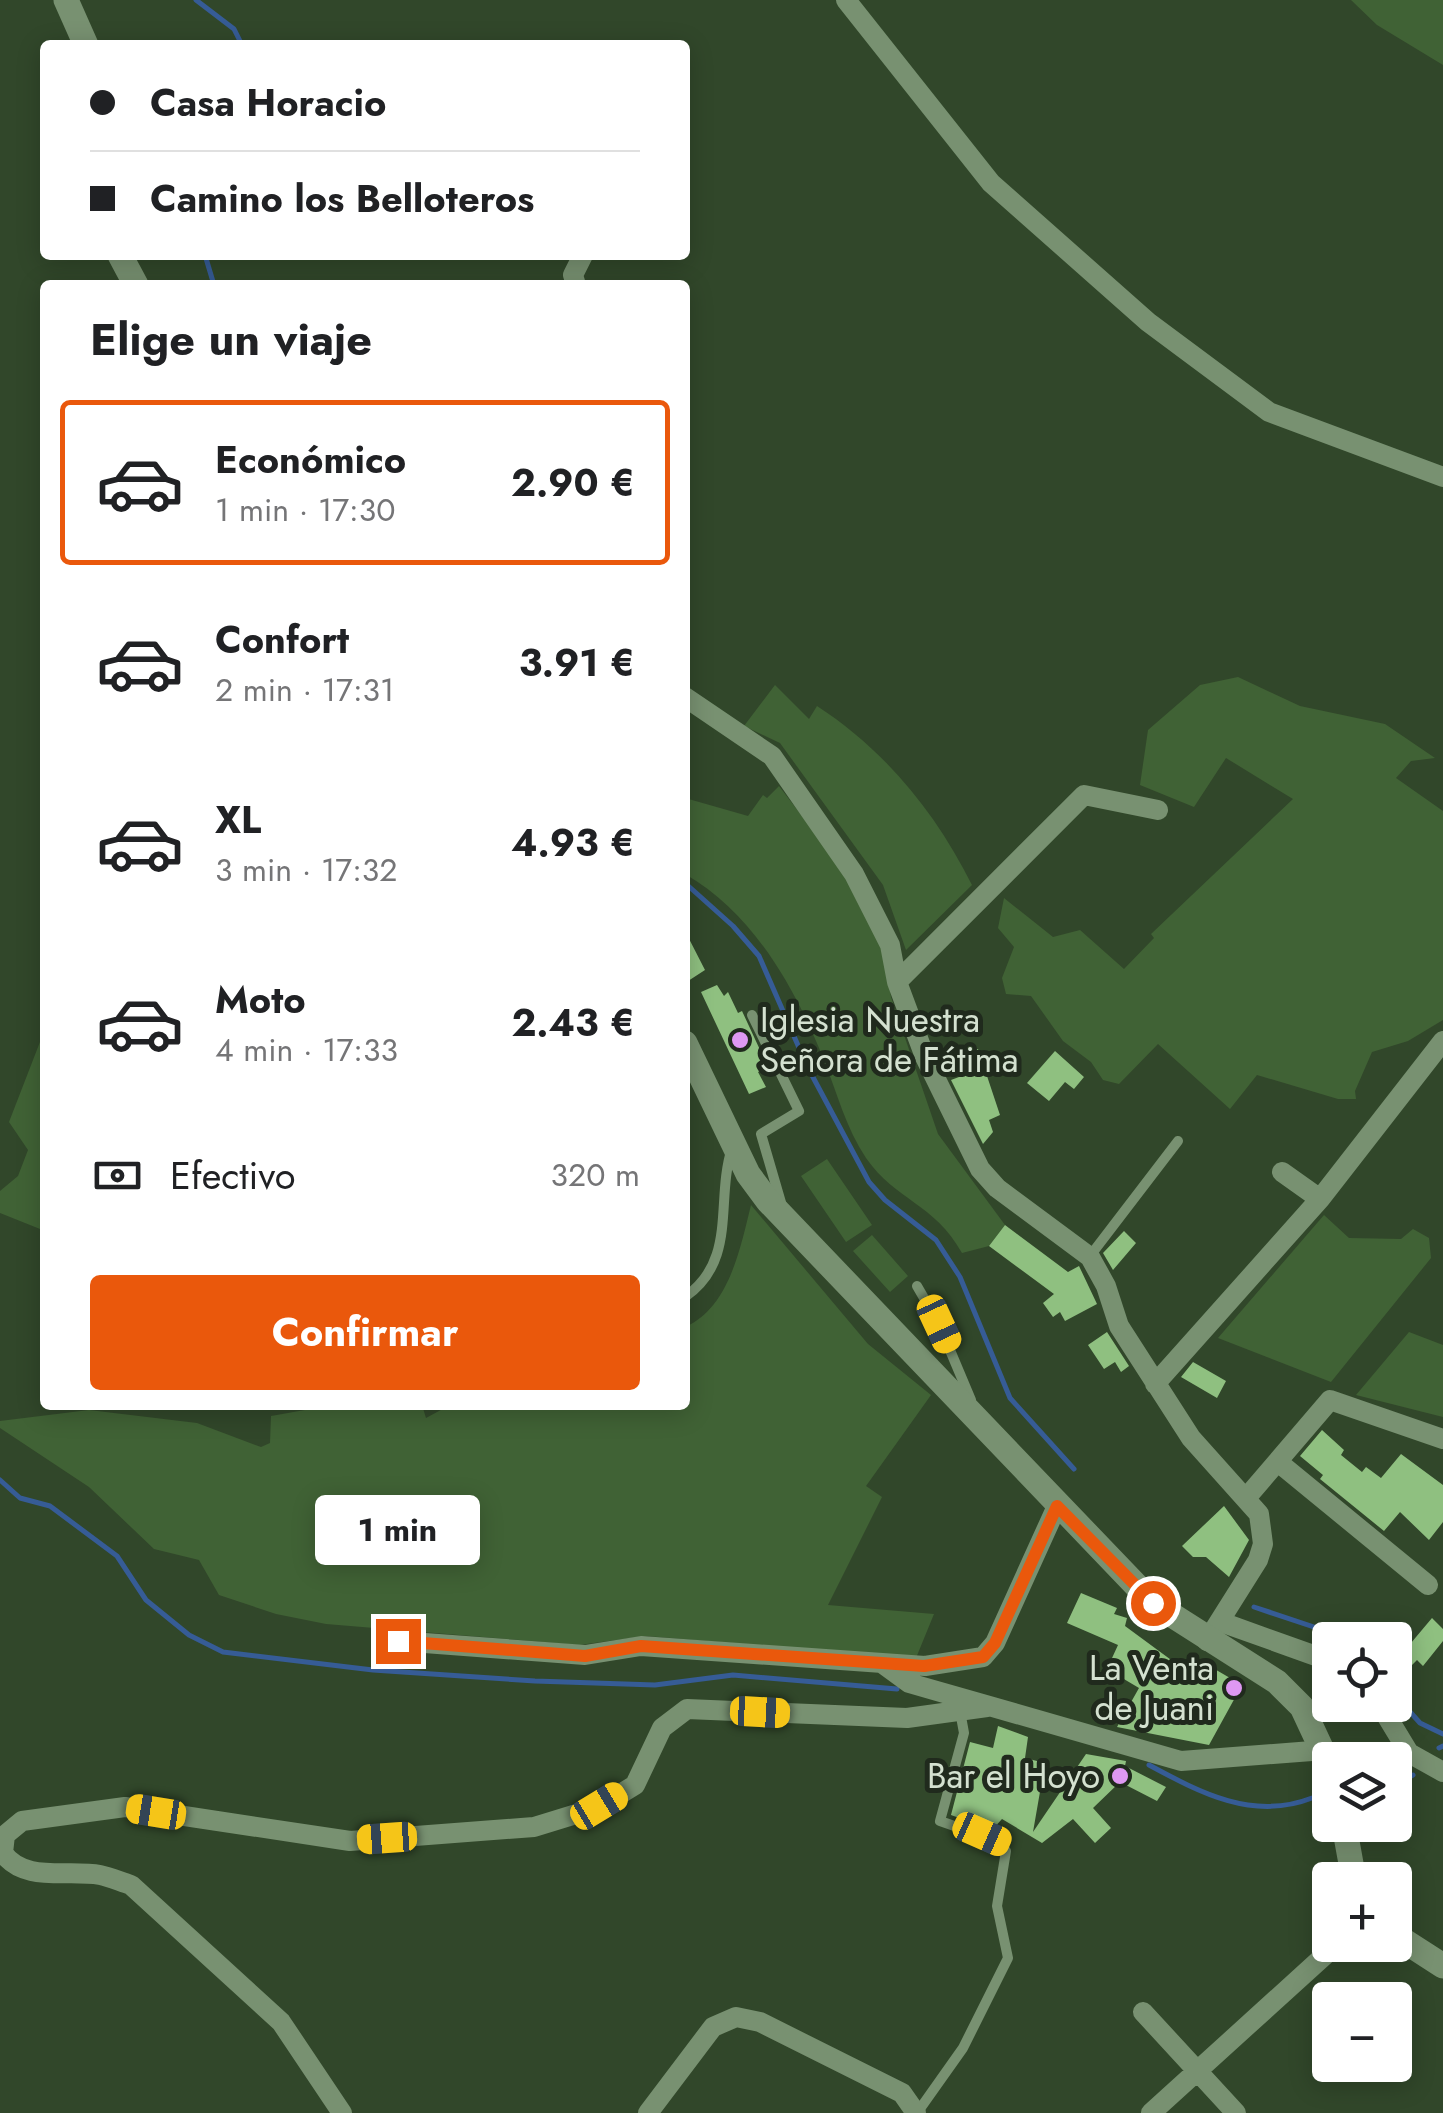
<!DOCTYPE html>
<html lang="es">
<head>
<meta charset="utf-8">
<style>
  :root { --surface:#fff; --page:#f6f6f6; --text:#202124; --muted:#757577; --line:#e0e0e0; --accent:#ea580c }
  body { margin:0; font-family:Jost,sans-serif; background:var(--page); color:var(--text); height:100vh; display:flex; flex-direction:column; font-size:38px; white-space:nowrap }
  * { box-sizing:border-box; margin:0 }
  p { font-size:32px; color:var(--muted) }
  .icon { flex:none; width:55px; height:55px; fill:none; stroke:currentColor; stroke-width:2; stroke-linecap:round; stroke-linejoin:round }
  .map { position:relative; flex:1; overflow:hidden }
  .drawer { position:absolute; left:40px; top:280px; width:650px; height:1130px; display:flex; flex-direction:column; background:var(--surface); border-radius:10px; box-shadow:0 5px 25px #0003 }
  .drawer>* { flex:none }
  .banner { position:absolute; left:40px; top:40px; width:650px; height:220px; border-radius:10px; box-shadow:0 5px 25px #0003; display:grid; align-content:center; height:220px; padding:0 50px; background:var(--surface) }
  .tools { position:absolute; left:1312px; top:1622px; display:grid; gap:20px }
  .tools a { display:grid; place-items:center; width:100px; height:100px; border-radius:10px; background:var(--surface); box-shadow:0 5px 25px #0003; font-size:50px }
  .end { position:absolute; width:45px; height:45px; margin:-22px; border:12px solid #ea580c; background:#fff; box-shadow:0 0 0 5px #fff }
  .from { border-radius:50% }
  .bubble { position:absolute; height:70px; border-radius:10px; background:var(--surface); box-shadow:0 5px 25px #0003; font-size:32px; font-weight:700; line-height:70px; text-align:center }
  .car { position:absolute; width:30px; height:60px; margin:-30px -15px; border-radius:12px; box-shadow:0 0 8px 2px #0007; background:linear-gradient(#f5c518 24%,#345 0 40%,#f5c518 0 76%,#345 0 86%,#f5c518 0) }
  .banner b { display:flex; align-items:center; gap:35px; height:95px; font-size:38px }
  .banner b+b { border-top:2px solid var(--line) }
  .banner i { width:25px; height:25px; background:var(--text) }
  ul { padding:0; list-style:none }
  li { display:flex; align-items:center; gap:30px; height:165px; margin:0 20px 15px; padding:0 30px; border:5px solid transparent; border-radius:10px }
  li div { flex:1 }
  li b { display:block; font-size:38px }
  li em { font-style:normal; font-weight:700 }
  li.current { border-color:var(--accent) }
  li>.icon { width:90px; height:90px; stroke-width:1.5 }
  h2 { padding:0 50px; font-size:45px; line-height:120px }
  .pay { display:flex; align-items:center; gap:25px; height:110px; padding:0 50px; font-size:38px }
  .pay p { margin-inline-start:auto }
  .button { display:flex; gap:20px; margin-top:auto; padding:20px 50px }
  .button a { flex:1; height:115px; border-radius:10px; background:var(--accent); color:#fff; font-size:40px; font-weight:700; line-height:115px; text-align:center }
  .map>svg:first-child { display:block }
  .green { fill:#406235 }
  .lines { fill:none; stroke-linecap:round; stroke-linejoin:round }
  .stream { stroke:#365c96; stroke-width:5 }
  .building { fill:#8fc080 }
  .lane { stroke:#789171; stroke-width:10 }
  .street { stroke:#789171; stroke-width:20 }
  .secondary { stroke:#789171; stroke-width:25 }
  .route { stroke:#ea580c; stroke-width:12 }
  .poi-dot { fill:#de98f2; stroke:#202a1d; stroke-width:4 }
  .labels { text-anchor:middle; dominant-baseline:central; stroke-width:10; stroke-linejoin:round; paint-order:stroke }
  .poi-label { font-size:35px; fill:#d4e1d0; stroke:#202a1d; text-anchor:end }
</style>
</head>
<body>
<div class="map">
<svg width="1443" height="2113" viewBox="0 0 1443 2113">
  <rect width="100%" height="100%" fill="#31472a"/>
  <path class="green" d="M 1351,0 L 1443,0 L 1443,65 L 1377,25 Z
    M 1238,677 L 1300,706 L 1385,724 L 1435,758 L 1411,761 L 1396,778 L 1443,811 L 1443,1020 L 1408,1041 L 1372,1052 L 1355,1091 L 1356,1099 L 1338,1099 L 1257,1075 L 1230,1109 L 1158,1044 L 1119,1084 L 1103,1080 L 1091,1062 L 1063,1041 L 1031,996 L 1006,994 L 1002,978 L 1014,947 L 998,928 L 1004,898 L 1053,937 L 1080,930 L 1124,969 L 1154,938 L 1151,934 L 1293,799 L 1226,758 L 1194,807 L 1140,785 L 1148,730 L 1200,685 Z
    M 775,685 L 809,719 L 817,706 C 885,750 936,813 972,885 L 906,950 L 883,885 L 780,743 L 744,726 Z
    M 779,786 L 848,876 L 883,950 L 891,997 L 938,1134 L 1005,1225 L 989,1246 L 962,1253 C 934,1203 896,1201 866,1158 C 846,1128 837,1093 824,1060 C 795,988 754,914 685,874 L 685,798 L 748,816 L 763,795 L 767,798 Z
    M 45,1029 L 45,1231 L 0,1213 L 0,1191 L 18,1176 L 28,1150 L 9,1122 Z
    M 827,1159 L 872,1225 L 846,1242 L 801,1176 Z
    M 751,1205 L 868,1344 L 931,1395 L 866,1486 L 882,1497 L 828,1605 L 934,1614 L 916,1658 L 646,1636 L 579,1645 L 326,1624 L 276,1614 L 219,1595 L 199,1560 L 154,1549 L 89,1487 L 0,1428 L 0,1421 L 89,1410 L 197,1423 L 261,1447 L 270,1443 L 271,1416 L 333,1405 L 422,1405 L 426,1418 L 450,1405 L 685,1405 L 685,1327 C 729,1308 740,1249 751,1205 Z
    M 1324,1215 L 1349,1238 L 1401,1239 L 1413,1229 L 1429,1238 L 1431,1258 L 1331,1382 L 1218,1338 Z
    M 872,1235 L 908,1276 L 890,1292 L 853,1251 Z
    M 1409,1332 L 1443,1345 L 1443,1417 L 1356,1395 Z"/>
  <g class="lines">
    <path class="stream" d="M 196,0 L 234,29 L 242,45
      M 205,255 L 214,285
      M 685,883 L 733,926 L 759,956 L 807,1066 L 869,1182 L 885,1200 L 936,1240 L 960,1277 L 1010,1398 L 1074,1469
      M 0,1480 L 20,1498 L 50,1506 L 117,1556 L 146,1600 L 189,1635 L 223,1652 L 373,1670 L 535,1681 L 655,1685 L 733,1675 L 897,1689
      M 1254,1607 L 1353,1640
      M 1395,1695 L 1420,1723 L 1443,1734
      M 1439,1748 L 1443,1746
      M 1149,1765 C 1201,1793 1253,1821 1312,1798
      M 1395,1785 L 1413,1775"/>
  </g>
  <path class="building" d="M 685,931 L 705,970 L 685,983 Z
    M 717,985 L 724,996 L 728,992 L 738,1013 L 742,1011 L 768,1067 L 758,1072 L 766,1087 L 749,1094 L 701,992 Z
    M 978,1049 L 1000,1115 L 989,1120 L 993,1132 L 983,1144 L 951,1080 L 967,1074 L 960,1057 Z
    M 1055,1051 L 1084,1077 L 1074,1089 L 1065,1082 L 1049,1101 L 1027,1083 Z
    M 1005,1225 L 1068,1272 L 1079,1266 L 1097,1304 L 1065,1321 L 1060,1312 L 1053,1317 L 1043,1303 L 1054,1294 L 989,1246 Z
    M 1124,1231 L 1136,1243 L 1113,1270 L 1103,1253 Z
    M 1107,1332 L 1129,1366 L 1121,1372 L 1115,1362 L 1104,1369 L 1088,1345 Z
    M 1193,1362 L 1226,1381 L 1217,1398 L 1181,1377 Z
    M 1322,1430 L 1344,1450 L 1341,1455 L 1362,1472 L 1366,1467 L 1381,1478 L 1401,1454 L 1443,1485 L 1443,1522 L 1429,1540 L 1400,1512 L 1384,1531 L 1320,1479 L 1323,1475 L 1300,1456 Z
    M 1224,1506 L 1249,1540 L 1229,1577 L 1206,1557 L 1193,1557 L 1182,1546 Z
    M 1081,1593 L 1117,1608 L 1114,1614 L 1127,1618 L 1125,1626 L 1197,1679 L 1206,1664 L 1242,1685 L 1209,1745 L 1117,1727 L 1139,1688 L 1107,1669 L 1118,1645 L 1067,1623 Z
    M 1432,1618 L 1443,1629 L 1443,1641 L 1423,1666 L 1417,1660 L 1405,1672 L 1395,1662 Z
    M 998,1726 L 1028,1737 L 1025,1758 L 1045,1763 L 1033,1832 L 1086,1754 L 1126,1761 L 1125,1766 L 1166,1787 L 1157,1801 L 1120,1782 L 1093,1808 L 1111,1828 L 1095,1843 L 1073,1819 L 1042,1843 L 1002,1819 L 992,1830 L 951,1815 L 970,1742 L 993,1748 Z"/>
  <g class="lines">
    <path class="lane" d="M 752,1015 L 799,1111 L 761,1134 L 782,1206
      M 1090,1256 L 1178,1141
      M 917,1286 L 939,1324 L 971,1400
      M 685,1297 C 738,1260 715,1201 732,1148
      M 917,2113 L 963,2048 L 1008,1958 L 997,1906 L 1006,1851 L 1000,1842 L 940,1821 L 964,1733 L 960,1711"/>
    <path class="street" d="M 846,0 L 991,183 L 1148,322 L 1269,412 L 1443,477
      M 576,285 L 573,275 L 583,255
      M 685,697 L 772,756 L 854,874 L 890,945 L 897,982 L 925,1057 L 980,1169 L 997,1188 L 1090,1257 L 1106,1286 L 1119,1326 L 1191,1438 L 1259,1514 L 1263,1544 L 1258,1560 L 1207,1641
      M 897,982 L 1084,795 L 1158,810
      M 1282,1172 L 1320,1199
      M 1155,1384 L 1320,1199 L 1443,1041
      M 1278,1462 L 1428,1585
      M 1247,1497 L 1330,1400 L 1443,1439
      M 1221,1622 L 1330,1661
      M 398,1641 L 585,1655 L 641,1646 L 925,1666 L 983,1657 L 995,1643 L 1057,1506
      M 883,1664 L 909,1683 L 1181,1761 L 1325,1750
      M 1380,1705 L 1409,1753 L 1443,1772
      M 1143,2012 L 1236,2113
      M 342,2113 L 281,2022 L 131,1885 C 121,1882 110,1877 100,1875 C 68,1869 24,1883 3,1853 L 5,1835 L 22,1821 L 125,1807 L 350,1841 L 534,1827 L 599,1807 L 635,1785 L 662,1728 L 687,1709 L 907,1718 L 987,1707
      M 648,2113 L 713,2027 L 736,2017 L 760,2022 L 902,2093 L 916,2113
      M 1151,2113 L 1336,1945"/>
    <path class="secondary" d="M 66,0 L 86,45
      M 120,255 L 136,285
      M 685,1043 L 748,1174 L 768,1201 L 1153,1603 L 1277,1682 L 1302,1707 L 1330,1767
      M 1344,1825 L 1354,1880
      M 1395,1935 L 1443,1966"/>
  </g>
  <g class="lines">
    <path class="route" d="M 398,1641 L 585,1656 L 641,1646 L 924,1666 L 983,1657 L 995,1643 L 1057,1506 L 1153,1603"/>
  </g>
  <g class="poi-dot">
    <circle cx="740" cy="1040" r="10"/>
    <circle cx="1234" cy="1688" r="10"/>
    <circle cx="1120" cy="1776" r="10"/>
  </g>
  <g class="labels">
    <g class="poi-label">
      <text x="760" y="1020" text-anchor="start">Iglesia Nuestra<tspan x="760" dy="40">Señora de Fátima</tspan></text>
      <text x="1214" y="1668">La Venta<tspan x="1214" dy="40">de Juani</tspan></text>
      <text x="1100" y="1776">Bar el Hoyo</text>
    </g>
  </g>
</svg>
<div class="tools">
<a><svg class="icon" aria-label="locate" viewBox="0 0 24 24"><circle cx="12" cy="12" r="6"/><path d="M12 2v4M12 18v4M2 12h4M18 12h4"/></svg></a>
<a><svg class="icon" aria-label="layers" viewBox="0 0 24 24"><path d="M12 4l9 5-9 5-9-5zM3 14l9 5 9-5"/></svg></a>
<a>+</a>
<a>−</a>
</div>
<i class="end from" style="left:1153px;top:1603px"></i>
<i class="end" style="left:398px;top:1641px"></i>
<div class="bubble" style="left:315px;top:1495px;width:165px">1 min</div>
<i class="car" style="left:939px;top:1324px;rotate:155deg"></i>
<i class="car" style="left:760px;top:1712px;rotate:93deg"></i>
<i class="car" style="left:599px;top:1806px;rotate:59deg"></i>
<i class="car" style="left:156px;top:1812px;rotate:279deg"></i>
<i class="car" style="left:982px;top:1834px;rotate:114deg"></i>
<i class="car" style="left:387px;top:1838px;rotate:266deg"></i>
<div class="banner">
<b><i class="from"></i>Casa Horacio</b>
<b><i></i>Camino los Belloteros</b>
</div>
<section class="drawer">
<h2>Elige un viaje</h2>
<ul>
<li class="current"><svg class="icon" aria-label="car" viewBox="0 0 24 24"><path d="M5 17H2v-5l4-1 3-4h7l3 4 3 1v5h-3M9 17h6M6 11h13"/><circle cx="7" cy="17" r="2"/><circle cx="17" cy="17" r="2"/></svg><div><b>Económico</b><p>1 min · 17:30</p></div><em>2.90 €</em></li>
<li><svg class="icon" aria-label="car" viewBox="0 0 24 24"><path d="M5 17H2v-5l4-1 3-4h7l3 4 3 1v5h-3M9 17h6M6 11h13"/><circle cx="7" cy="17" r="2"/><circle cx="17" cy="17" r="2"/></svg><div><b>Confort</b><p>2 min · 17:31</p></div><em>3.91 €</em></li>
<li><svg class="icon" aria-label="car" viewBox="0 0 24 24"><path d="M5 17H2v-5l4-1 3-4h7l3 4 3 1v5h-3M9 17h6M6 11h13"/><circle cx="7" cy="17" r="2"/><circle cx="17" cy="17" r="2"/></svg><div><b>XL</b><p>3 min · 17:32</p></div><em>4.93 €</em></li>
<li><svg class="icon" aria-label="car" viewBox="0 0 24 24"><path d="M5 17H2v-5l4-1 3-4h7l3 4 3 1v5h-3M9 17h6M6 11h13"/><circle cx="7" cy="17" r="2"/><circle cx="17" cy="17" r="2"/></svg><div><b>Moto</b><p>4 min · 17:33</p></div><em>2.43 €</em></li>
</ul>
<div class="pay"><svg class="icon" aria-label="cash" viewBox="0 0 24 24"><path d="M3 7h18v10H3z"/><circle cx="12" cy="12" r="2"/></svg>Efectivo<p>320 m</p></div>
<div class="button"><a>Confirmar</a></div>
</section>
</div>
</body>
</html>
